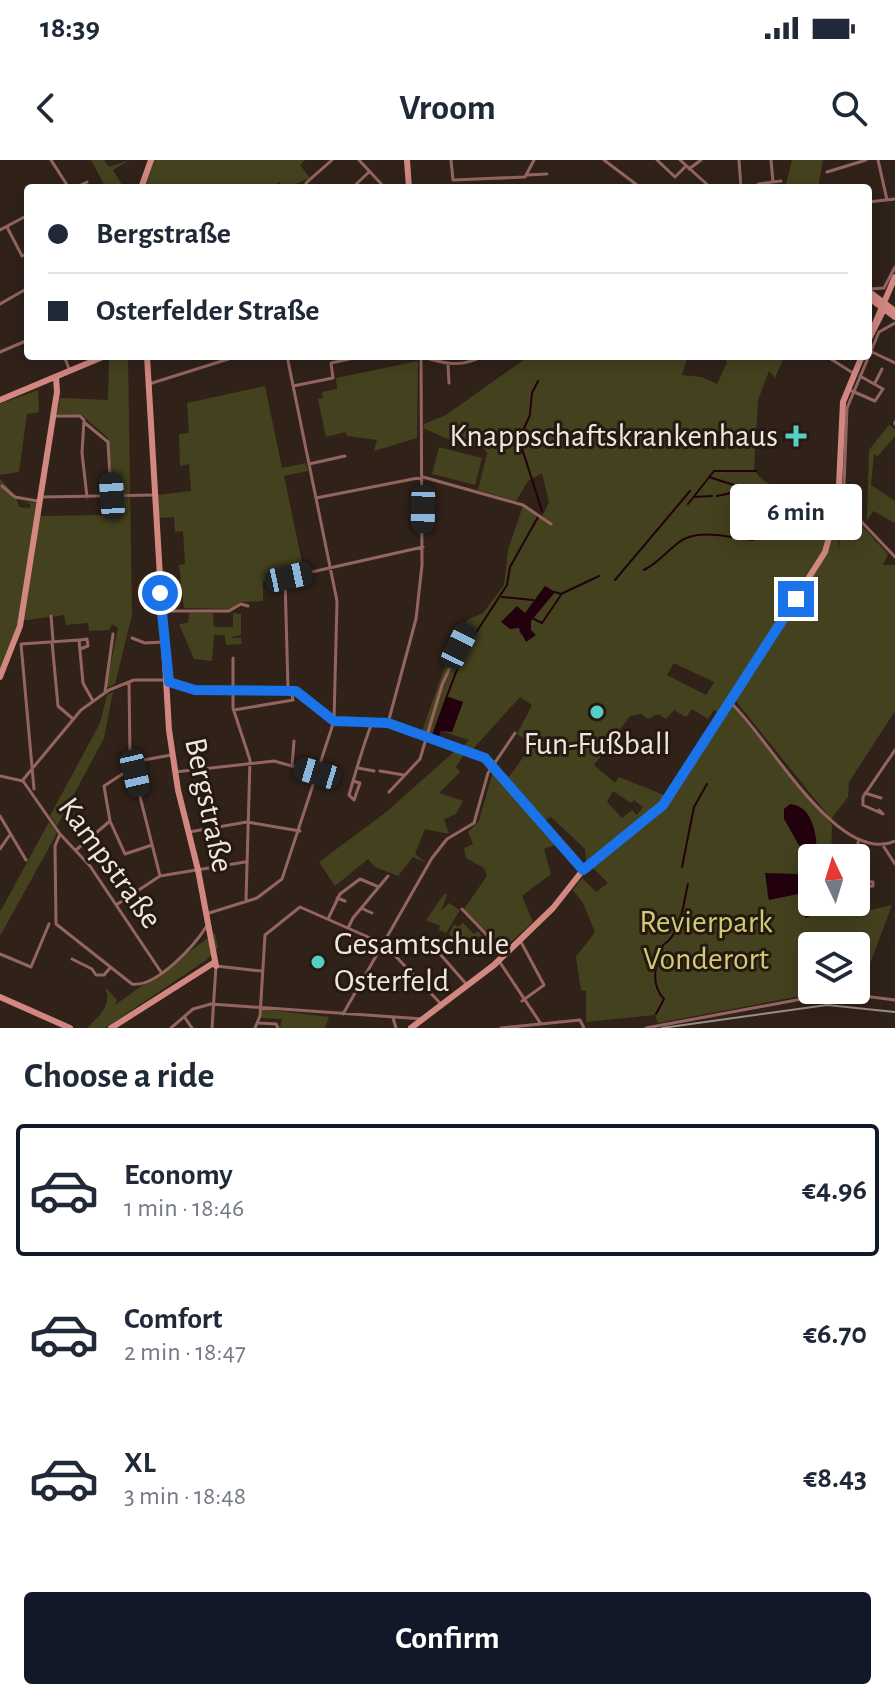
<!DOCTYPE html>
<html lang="en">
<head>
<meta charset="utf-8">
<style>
  :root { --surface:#fff; --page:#f6f6f7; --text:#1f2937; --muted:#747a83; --line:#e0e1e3; --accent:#111827 }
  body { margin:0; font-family:"Alegreya Sans",sans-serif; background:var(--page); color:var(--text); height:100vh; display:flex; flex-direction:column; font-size:30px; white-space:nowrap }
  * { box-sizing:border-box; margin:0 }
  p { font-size:26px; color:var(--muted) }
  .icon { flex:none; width:44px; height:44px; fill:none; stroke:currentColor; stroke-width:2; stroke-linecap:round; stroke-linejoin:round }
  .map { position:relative; height:868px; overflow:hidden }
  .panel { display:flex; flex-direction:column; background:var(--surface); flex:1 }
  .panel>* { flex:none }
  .top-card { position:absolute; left:24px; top:24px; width:848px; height:176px; border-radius:8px; box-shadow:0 4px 20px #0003; display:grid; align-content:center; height:176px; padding:0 24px; background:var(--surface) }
  .needle { width:52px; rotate:356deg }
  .controls { position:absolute; left:798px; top:684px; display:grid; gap:16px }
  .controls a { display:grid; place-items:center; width:72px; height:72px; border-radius:8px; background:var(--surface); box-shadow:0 4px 20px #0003; font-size:40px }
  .end { position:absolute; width:36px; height:36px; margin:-18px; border:10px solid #1a73e8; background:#fff; box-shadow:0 0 0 4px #fff }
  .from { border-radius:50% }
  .bubble { position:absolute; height:56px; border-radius:8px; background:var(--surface); box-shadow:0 4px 20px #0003; font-size:26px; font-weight:700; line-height:56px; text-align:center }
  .car { position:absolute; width:24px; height:48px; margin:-24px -12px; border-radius:10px; box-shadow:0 0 6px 2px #0007; background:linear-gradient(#222 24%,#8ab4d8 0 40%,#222 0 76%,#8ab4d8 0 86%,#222 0) }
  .top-card b { display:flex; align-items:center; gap:28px; height:76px; font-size:30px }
  .top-card b+b { border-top:2px solid var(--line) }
  .top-card i { width:20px; height:20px; background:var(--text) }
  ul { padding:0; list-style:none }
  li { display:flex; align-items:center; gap:24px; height:132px; margin:0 16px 12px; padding:0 8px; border:4px solid transparent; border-radius:8px }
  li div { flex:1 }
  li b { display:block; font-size:30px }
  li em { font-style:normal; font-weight:700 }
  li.on { border-color:var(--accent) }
  li>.icon { width:72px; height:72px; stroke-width:1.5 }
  h2 { padding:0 24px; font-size:36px; line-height:96px }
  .cta { display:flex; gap:16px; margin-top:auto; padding:16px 24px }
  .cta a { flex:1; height:92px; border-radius:8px; background:var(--accent); color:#fff; font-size:32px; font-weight:700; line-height:92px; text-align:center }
  .status { display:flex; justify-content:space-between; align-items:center; height:56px; padding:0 40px; background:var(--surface); direction:ltr }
  .status svg { height:22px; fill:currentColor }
  header { display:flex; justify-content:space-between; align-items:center; height:104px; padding:0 24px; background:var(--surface); font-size:36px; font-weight:700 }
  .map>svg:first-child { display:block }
  .green { fill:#44421e; fill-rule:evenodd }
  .water { fill:#23000d }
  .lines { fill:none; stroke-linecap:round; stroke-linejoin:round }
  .stream { stroke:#23000d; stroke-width:2 }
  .street { stroke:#946560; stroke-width:3 }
  .secondary { stroke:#d38781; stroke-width:6 }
  .rail { stroke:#9a8f87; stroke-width:2 }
  .route { stroke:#1a73e8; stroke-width:10 }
  .poi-dot { fill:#55cec5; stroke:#261910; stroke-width:3 }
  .labels { text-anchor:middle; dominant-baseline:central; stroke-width:6; stroke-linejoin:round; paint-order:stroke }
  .poi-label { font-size:32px; fill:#f0e6e0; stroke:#261910; text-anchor:end }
  .street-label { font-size:32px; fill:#f0e6e0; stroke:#261910 }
  .park-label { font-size:32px; fill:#cfcc77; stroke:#261910 }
</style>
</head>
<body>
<div class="status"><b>18:39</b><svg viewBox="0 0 49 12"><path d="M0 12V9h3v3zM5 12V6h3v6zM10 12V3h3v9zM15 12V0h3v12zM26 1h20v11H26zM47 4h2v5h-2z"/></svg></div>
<header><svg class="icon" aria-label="back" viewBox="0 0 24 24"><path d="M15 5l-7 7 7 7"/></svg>Vroom<svg class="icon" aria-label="search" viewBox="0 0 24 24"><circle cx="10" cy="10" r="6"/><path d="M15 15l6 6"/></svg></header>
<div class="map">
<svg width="895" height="868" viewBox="0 0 895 868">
  <rect width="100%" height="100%" fill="#302219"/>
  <path class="green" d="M 91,0 L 104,0 L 109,7 L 129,0 L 113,10 L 124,28 L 106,28 Z
    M 153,0 L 305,0 L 300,5 L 310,18 L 285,28 L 279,22 L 271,28 L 144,28 Z
    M 792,0 L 823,0 L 818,28 L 785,28 Z
    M 118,196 L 128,196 L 132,455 L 115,524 L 106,528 L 118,468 L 112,464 L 109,470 L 89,471 L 88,463 L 66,465 L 64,455 L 19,461 L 0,511 L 0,319 L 16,337 L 19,347 L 30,348 L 30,344 L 21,342 L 37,343 L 38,356 L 114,355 L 108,278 L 82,255 L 57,254 L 60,238 L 108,240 L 109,200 Z
    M 529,196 L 552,196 L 553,201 L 558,196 L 688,196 L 682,215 L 702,217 L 717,224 L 727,202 L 721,196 L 785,196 L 775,218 L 769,211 L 758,240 L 754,309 C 767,332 795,331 818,333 L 818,343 L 839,352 L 838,391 L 844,355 L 860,364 L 888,394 L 883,405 L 895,405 L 895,551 L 849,622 L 848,637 L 831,659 L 731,535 L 733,546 L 832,665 L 831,698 L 812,698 L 812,704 L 799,714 L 766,720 L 768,739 L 798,734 L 802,745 L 814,752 L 838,742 L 849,744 L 857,739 L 866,751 L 892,745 L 859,833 L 795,837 L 658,863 L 655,855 L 586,862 L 586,831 L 581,830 L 576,797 L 595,772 L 583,743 L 573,730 L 582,718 L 596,732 L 608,723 L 586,701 L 585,689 L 551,657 L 542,662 L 508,618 L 533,584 L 517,574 L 532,545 L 520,537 L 472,590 L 462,588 L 469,580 L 441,571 L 452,572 L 463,542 L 446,537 L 432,575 L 422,571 L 444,509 L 467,460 L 483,453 L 504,425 L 508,390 L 523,346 L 542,357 L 549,342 L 542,313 L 528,321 L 516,341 L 478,330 L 487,294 L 485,289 L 450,280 L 423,268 L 424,264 L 446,255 ZM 545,426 L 555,432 L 531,461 L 531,470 L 520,475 L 519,468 L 504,459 L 517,447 L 525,453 ZM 674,503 L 714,522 L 706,535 L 667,515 ZM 692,549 L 708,559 L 714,550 L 717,552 L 688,603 L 664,635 L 619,617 L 615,623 L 594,605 L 630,556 L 641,554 L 648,559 L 658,554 L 666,559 L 674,550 L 686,557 ZM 613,631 L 631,643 L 634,640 L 643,647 L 637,655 L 632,650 L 622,658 L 607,642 ZM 812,786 L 856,786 L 856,830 L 812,830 Z
    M 418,201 L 417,278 L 374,291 L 377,280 L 347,276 L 345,272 L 326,277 L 318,239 L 323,238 L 322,232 L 337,229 L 336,218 Z
    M 265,226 L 282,308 L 306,303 L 308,311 L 284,316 L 302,402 L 281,407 L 282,421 L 263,421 L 263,441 L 241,442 L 231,449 L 184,448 L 179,405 L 185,404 L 183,371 L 175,372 L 174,357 L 158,358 L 157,335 L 191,331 L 189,304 L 180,306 L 179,274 L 189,273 L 187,243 Z
    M 38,230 L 39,252 L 27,254 L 19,312 L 0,315 L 0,244 Z
    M 889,265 L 895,269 L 895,276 L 878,296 L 874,294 L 871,325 L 895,341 L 895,363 L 873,351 L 867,361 L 869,290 Z
    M 439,287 L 482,298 L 475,325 L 432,314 Z
    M 189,453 L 213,453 L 214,467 L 233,467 L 233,453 L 241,454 L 241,475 L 230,478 L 241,478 L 242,484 L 226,485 L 225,475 L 214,475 L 212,501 L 194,499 L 179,464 L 188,463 Z
    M 113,532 L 104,578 L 57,666 L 50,656 L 100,563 L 107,535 Z
    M 455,591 L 464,594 L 456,607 L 460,612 L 439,633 L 463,641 L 456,654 L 444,659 L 449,674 L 425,669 L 415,694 L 426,703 L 413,697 L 398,716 L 375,707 L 368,699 L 335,726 L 319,702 L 385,653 Z
    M 493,611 L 555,685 L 544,689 L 551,714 L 522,736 L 533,762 L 503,789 L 464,749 L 487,716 L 484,708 L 466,698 L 464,688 L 473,684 L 468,672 L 479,661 Z
    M 49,662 L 57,673 L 0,776 L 0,752 Z
    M 444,734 L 447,735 L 441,751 L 449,743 L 460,750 L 446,773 L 439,770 L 440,766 L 426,760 Z
    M 463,763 L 474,774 L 478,771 L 482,776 L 475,783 L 478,788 L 465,798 L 454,787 L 456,781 L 449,774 L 454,764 L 458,767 Z
    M 215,773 L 218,788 L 205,801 L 105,868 L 87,868 C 99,856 113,845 105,827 L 117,840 L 115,845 Z
    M 262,849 L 329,857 L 325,868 L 280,868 L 282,859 L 261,858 Z"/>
  <path class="water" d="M 545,426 L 555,432 L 531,461 L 531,470 L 536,475 L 526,482 L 519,468 L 510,469 L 501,462 L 517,446 L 525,453 Z
    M 446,536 L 463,542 L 452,572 L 441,571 L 438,578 L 432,575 Z
    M 790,644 C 814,646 817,677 817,696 L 808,701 L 784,659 L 784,649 Z
    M 812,704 L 812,742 L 838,742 L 835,745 L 806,758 L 800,751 L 798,734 L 769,740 L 765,713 L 798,714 Z"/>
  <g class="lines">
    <path class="stream" d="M 530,253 L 532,233 L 538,221
      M 530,255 L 519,279 L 542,351
      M 709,317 L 737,326
      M 717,336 L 731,333
      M 694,337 L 712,336
      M 688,344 L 714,311 L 756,311
      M 644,410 C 659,402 665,393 678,383 C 696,367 732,378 753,380
      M 615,420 L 690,331
      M 555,432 L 561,434 L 599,416
      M 502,437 L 533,440
      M 534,459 L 542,463 L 561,435
      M 447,536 L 464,491 L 507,425 L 510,407 L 538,357
      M 682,707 L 694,647 L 707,624
      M 656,854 L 664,839 C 650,824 655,806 663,785 C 682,773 683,743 688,724"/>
    <path class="street" d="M 51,0 L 69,28
      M 359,0 L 385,28
      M 451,0 L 453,20 L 525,17 L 534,0
      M 604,0 L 641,28
      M 657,0 L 675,17 L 686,6
      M 680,0 L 711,28
      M 739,0 L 741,28
      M 878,0 L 887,40
      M 689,9 L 701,0
      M 827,12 L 866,0
      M 527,15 L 547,14
      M 773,22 L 781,21
      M 758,24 L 773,22 L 771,0
      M 75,28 L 87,22
      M 307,28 L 306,23 L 332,0
      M 352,28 L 369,12
      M 868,42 L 895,39
      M 7,67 L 22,96 L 28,93
      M 0,70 L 28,55
      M 869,129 L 884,128 L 895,107
      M 0,144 L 28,128
      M 870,191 L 895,203
      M 0,192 L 28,180
      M 64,196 L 70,211
      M 421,196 C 444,204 461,208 483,196
      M 826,196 L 853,213
      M 448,205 L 449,223
      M 875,223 L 882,209
      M 149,224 L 238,196
      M 293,226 L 333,218 L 331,203 L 363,196
      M 852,231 L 875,241 L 883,229 L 860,216
      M 55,256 L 80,256 L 84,260 L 82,293 L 87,337
      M 85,263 L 108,282 L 111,336
      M 895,264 L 895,262
      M 309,304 L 345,296
      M 2,326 L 15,337 L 37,341
      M 42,337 L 154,335
      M 316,338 L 423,317 L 523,345 L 551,364
      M 842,349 L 858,358 L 895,397
      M 843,349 L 847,248 L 879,172 L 895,163
      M 162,451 L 229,451 L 241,444 L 248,446
      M 51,456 L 53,480
      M 132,478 L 145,483 L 164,482
      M 80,480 L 87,479 L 88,486 L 80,489
      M 52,482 L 58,546 L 73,559
      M 21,484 L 34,629
      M 21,484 L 79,480 L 83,523 L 93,541
      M 233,498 L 233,548 L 250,600 L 246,741
      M 129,522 L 130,597 L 160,716
      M 288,529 L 285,418 L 423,387
      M 105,532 L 113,474
      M 730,542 C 768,576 838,707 895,681
      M 234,550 L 293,540 L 291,530
      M 388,563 L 416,459 L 422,405 L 421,196
      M 292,606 L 294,581
      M 358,608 L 374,611
      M 380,611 L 404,615
      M 175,612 L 274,601 L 317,613
      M 0,616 L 23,621 L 60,674 L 90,706 L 161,812
      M 22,621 L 81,550 L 109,530 L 134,520 L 166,520 L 195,530 L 291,530 L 305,536 L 334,561 L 388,563 L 487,600 L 583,710
      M 353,621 L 360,623 L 354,640 L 349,635 C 356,611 363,585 372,563
      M 389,632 L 420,599 L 442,525 L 469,466
      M 865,633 L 881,638
      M 879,650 L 883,654 L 863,645 L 863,637 L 895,590
      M 0,656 L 26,700
      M 189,672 L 247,662 L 300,671
      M 60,674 L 55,686 L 56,764 L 132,824 C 156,828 195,785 206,767
      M 858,682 L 862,721 L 857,727 L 873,726 L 873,722 L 862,721
      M 152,685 L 125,694 L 110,661 L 104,626 L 144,600 L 171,595
      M 884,687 L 895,704
      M 0,689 L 9,676
      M 76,690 L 110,661
      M 337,738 L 345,741
      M 116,745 L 160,716 L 245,702
      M 361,748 L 372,753
      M 462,749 L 505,794
      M 206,754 L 257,738 L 282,719 L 334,561 L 337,441 L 287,196
      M 328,759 L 340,734 L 360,719 L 379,727
      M 348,768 L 353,758 L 388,716
      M 521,782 L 544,825 L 522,841
      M 433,786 L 468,826
      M 0,794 L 31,807 L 49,764
      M 72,799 L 92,809 L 96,815 L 104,815 L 110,808
      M 499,801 L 541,864
      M 343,854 L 432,698 L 447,679 L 474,663 L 488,613 L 515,573
      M 185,858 L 192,868
      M 393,858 L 396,868
      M 259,863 L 276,864 L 278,868
      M 171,868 L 193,849 L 211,844 L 423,859
      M 212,868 L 216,806 L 261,811
      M 255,868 L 260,856 L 265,775 L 300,747 L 384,784 L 442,845
      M 501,868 L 580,860 L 584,868
      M 646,868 L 818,836 L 848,834 L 895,840"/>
    <path class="secondary" d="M 407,0 L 409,28
      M 141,28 L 151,0
      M 868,131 L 895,151
      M 868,137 L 895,157
      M 870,177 L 883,151
      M 868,180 L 895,117
      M 147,196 L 169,570 L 178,630 L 198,710 L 216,806
      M 0,240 L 105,196
      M 0,517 L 20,466 L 57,232 L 56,217
      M 0,837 L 70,868
      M 111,868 L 215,802
      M 411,868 L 494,805 L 553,748 L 583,710 L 657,651 L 677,626 L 825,392 L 838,346 L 843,242 L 862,196"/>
    <path class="rail" d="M 662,868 L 827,845 L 895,852"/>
  </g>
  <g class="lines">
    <path class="route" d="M 160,433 L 169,522 L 195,530 L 296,531 L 334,561 L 388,563 L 485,598 L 583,710 L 663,645 L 796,439"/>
  </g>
  <g class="poi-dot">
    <path d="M792 264h8v8h8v8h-8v8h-8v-8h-8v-8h8z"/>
    <circle cx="597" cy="552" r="8"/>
    <circle cx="318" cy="802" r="8"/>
  </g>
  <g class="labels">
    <g class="poi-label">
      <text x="778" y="276">Knappschaftskrankenhaus</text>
      <text x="597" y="584" text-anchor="middle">Fun-Fußball</text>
      <text x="334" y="784" text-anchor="start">Gesamtschule<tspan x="334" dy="37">Osterfeld</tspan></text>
    </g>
    <g class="street-label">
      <text transform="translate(209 645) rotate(78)">Bergstraße</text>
      <text transform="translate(110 703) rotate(54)">Kampstraße</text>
    </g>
    <g class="park-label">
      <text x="706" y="762">Revierpark<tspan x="706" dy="37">Vonderort</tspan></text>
    </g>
  </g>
</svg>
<div class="controls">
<a><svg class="needle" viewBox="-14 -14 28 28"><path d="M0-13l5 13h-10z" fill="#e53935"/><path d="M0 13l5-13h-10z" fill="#747a83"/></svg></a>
<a><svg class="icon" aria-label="layers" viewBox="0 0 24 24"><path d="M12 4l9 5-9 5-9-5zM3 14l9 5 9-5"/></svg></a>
</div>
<i class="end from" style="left:160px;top:433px"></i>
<i class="end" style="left:796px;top:439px"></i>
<div class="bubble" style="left:730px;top:324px;width:132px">6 min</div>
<i class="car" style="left:112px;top:336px;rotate:356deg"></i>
<i class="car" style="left:423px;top:349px;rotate:181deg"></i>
<i class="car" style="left:289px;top:417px;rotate:78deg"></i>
<i class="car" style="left:459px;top:486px;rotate:26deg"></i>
<i class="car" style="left:135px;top:613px;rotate:167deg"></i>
<i class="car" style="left:317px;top:613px;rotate:287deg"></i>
<div class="top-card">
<b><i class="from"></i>Bergstraße</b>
<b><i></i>Osterfelder Straße</b>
</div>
</div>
<section class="panel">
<h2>Choose a ride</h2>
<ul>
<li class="on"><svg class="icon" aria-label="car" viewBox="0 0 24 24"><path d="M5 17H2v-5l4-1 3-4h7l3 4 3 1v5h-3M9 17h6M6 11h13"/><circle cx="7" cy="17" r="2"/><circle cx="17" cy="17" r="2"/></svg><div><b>Economy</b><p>1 min · 18:46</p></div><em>€4.96</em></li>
<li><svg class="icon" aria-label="car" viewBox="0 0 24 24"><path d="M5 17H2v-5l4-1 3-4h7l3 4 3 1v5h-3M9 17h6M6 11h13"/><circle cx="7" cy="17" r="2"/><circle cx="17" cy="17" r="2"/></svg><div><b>Comfort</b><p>2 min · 18:47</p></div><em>€6.70</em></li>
<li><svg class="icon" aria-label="car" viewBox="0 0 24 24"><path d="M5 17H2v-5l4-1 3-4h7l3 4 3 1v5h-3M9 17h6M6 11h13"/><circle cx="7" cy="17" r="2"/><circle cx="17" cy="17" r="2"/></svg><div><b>XL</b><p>3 min · 18:48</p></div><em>€8.43</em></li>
</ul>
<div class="cta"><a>Confirm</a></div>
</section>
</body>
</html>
